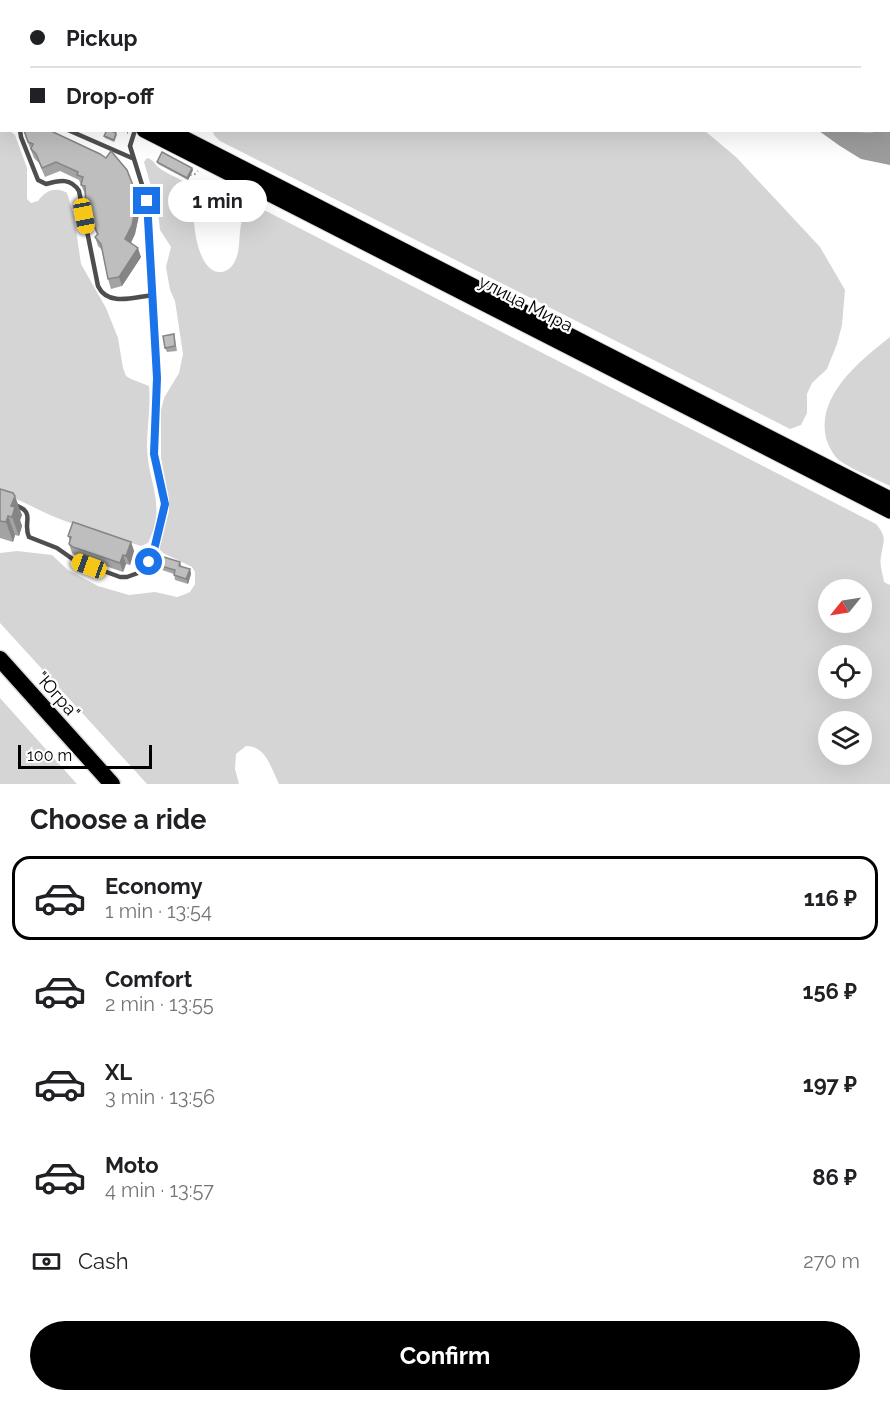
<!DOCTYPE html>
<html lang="en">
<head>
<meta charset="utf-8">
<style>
  :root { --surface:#fff; --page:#f6f6f6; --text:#202124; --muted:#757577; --line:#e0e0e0; --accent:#000 }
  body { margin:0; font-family:Raleway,sans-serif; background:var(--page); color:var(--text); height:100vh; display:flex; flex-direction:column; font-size:22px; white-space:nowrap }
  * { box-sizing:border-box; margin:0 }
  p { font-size:20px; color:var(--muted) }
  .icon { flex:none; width:33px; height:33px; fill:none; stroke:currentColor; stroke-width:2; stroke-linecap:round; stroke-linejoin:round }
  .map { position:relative; height:784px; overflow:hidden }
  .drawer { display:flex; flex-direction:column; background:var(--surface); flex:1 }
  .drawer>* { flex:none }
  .banner { position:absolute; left:0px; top:0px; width:891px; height:132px; box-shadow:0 6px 24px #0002; display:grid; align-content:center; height:132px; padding:0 30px; background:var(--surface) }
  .needle { width:39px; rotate:240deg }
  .fabs { position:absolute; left:818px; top:579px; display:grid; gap:12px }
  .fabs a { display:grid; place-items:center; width:54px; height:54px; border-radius:50%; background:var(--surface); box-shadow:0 6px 24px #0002; font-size:30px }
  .scale { position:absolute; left:18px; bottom:15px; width:134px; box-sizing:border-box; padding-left:6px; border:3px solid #000; border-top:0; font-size:16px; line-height:21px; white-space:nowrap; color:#000; -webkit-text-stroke:4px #fff; paint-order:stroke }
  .end { position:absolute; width:27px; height:27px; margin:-14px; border:8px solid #1a73e8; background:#fff; box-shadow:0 0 0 3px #fff }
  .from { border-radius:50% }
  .bubble { position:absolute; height:42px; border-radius:21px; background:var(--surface); box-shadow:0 6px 24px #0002; font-size:20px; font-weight:700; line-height:42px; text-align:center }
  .car { position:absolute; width:18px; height:36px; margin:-18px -9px; border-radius:8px; box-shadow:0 0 4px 2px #0007; background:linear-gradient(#f5c518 24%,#345 0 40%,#f5c518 0 76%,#345 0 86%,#f5c518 0) }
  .banner b { display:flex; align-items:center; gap:21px; height:57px; font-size:22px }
  .banner b+b { border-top:2px solid var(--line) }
  .banner i { width:15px; height:15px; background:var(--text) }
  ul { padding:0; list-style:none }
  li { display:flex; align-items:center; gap:18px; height:84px; margin:0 12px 9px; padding:0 18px; border:3px solid transparent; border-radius:18px }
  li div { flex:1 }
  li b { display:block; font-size:22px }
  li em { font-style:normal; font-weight:700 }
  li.selected { border-color:var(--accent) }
  li>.icon { width:54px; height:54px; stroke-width:1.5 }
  h2 { padding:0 30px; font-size:27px; line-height:72px }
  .pay { display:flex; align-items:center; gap:15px; height:66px; padding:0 30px; font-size:22px }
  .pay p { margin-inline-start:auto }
  .button { display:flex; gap:12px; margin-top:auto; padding:12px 30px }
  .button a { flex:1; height:69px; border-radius:36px; background:var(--accent); color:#fff; font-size:24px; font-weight:700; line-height:69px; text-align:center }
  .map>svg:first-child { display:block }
  .green { fill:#d5d5d5; fill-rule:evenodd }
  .water { fill:#9c9c9c }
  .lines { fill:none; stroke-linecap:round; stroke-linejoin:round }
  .primary-casing { stroke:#dbdbdb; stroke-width:17 }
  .highway-casing { stroke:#dbdbdb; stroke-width:19 }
  .path { stroke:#707070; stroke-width:1.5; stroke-dasharray:1.5 3; stroke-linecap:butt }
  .lane { stroke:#4e4e4e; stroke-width:4.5 }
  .street { stroke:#4e4e4e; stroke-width:9 }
  .primary { stroke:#000; stroke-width:15 }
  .highway { stroke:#000; stroke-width:16 }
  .wall { fill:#a3a3a3 }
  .shaded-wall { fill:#858585 }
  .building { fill:#bebebe; stroke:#858585; stroke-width:1.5 }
  .route { stroke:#1a73e8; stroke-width:8 }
  .labels { text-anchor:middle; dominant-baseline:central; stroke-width:4.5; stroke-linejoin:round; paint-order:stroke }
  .street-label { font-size:18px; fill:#000; stroke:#fff }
</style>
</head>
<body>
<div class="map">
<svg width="890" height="784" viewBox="0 0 890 784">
  <rect width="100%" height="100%" fill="#fff"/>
  <path class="green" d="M 118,0 L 550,0 L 552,1 L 121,2 Z
    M 0,124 L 2,130 L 10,131 L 15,135 L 27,168 L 27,199 L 31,203 L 38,201 C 45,191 55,186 67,193 L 74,216 L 81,264 L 106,308 L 118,338 L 123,368 L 126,376 L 131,379 L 149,386 C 151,406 147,426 147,447 C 148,485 167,504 148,543 L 141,546 C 115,538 90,530 65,521 C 42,513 23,500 0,493 Z
    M 213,131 L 705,131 L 736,157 L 820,247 L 845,290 L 842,325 L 837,344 L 827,369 L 812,383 L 807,394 L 807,413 L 801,425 L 790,429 L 220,141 L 214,135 Z
    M 147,158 C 154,160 154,163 158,167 C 172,178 188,179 198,195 C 197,201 194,207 194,214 C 193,230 200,274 221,272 C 227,272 233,266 235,261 C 242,247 237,230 244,215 L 250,210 L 266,211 L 876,524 C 888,538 883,541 881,557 C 879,564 883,574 884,582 L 890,585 L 890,784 L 279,784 C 271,768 266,746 246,746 L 236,754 L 235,769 L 239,784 L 147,784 L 0,623 L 0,553 L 17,551 L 52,555 L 68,570 L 98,586 L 129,595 L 155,592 L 177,597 L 183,595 L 190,592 L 195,584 L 195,572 L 192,567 L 159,551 L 169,511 L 169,499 L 161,458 L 161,410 L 164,398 L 179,373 L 183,354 L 175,301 L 170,290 L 166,267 L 171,247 L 160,230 L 158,211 L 144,162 ZM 828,590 L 861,590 L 861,622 L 828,622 ZM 828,656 L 861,656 L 861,688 L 828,688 ZM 828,722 L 861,722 L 861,754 L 828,754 Z
    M 890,337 L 890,486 C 874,478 855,471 840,461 C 833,455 829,447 826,438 C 816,395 861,360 890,337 Z
    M 0,698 L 77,784 L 0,784 Z"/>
  <path class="water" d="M 890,130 L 890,165 L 861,159 L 840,146 L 819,131 C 844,130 866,135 890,130 Z"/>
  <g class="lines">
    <defs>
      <path id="primary" d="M 0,46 L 2,47
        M 0,58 L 2,58
        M 144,130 L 890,511
        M 168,130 L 890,499"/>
      <path id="highway" d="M 0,659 L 112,784"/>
    </defs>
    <use href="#primary" class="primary-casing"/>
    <use href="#highway" class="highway-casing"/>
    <path class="path" d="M 123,131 L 128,133
      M 190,175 L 194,175 L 198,171
      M 229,188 L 254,201"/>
    <path class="lane" d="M 84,0 L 87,2
      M 20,130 L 21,137 L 38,180 L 46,184 C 60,180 71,178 79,191 L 98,286 C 108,307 134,297 153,295
      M 68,130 L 132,158
      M 14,505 C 37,512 22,522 29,537 L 57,548 L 74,560 L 120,577 L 127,577 L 138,573 L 145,569 L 154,550 L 163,515 L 164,497 L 154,454 L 157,378 L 148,215 L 147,201 L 130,146 L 135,130"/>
    <path class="street" d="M 0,20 L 2,28"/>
    <use href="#primary" class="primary"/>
    <use href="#highway" class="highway"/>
  </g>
  <path class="wall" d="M 10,0 L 76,0 L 77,2 L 10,2 Z
    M 23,130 L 138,197 L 139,215 L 135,234 L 131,243 L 141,257 L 122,286 L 111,289 L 108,279 L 102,250 L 98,246 L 95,237 L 97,235 L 86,208 L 86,194 L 85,194 L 79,180 L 60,171 L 45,177 L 39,163 L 34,158 Z
    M 116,133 L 117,135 L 114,142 L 105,138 L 104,136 Z
    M 157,162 L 192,168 L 193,170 L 188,180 L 158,164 Z
    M 175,339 L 177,351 L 167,352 L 165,348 Z
    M 0,489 L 22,515 L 20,520 L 22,526 L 19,536 L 15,535 L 13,542 L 0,538 Z
    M 68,536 L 131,542 L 134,551 L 130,565 L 126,564 L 123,572 L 76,556 L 72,553 L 69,544 L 70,541 Z
    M 180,562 L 182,567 L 190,569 L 191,574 L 188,584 L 175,580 L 174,574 L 162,570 L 161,566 Z"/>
  <path class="shaded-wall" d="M 192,168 L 193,170 L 188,180 L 187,178 Z
    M 134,188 L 138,197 L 139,215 L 135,234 L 128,248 L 125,239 Z
    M 138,248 L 141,257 L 122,286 L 119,277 Z
    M 15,496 L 22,515 L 20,520 L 22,526 L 19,536 L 12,517 L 11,506 Z
    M 8,516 L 15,535 L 13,542 L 6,522 Z
    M 131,542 L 134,551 L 130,565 L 126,556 Z
    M 123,555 L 126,564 L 123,572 L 120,563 Z
    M 190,569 L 191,574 L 188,584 L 186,579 Z"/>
  <path class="building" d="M 26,0 L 74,0 L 75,2 L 27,2 Z
    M 2,109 L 2,121 L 0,120 L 0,112 Z
    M 24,130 L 49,130 L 100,154 L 106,158 L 111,151 L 127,170 L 134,188 L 136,206 L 132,225 L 125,239 L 138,248 L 119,277 L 108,279 L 101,244 L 95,237 L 98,234 L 86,208 L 85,186 L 81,185 L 83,177 L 77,175 L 78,172 L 56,162 L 42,168 L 36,154 L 31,149 L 33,144 L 28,142 Z
    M 107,130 L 110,130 L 116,133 L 114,140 L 104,136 Z
    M 162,152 L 192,168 L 187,178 L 157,162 Z
    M 174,334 L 175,346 L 165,348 L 163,336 Z
    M 0,489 L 13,493 L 15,496 L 11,506 L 15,507 L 12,517 L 8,516 L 6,522 L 0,521 Z
    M 73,522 L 131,542 L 126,556 L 123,555 L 120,563 L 73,547 L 69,544 L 71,537 L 68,536 Z
    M 164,557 L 180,562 L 179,566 L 190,569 L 186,579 L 174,575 L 175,570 L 161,566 Z"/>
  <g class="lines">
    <path class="route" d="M 147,201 L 157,378 L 154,454 L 165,504 L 154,550 L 149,562"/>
  </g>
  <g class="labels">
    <g class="street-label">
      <text transform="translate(526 303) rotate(27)">улица Мира</text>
      <text transform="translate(58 695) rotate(48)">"Югра"</text>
    </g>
  </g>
</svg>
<div class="fabs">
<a><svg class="needle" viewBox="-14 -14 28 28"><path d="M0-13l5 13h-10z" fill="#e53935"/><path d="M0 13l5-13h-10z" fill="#757577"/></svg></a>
<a><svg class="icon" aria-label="locate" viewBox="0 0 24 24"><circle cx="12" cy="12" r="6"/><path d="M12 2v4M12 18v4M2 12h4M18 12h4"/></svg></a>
<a><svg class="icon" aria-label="layers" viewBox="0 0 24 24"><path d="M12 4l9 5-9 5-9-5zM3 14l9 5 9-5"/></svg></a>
</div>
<div class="scale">100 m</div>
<i class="end from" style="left:149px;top:562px"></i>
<i class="end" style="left:147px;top:201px"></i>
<div class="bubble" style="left:168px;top:180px;width:99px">1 min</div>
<i class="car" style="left:84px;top:216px;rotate:169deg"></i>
<i class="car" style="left:89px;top:566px;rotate:290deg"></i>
<div class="banner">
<b><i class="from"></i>Pickup</b>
<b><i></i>Drop-off</b>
</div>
</div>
<section class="drawer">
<h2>Choose a ride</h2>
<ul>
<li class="selected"><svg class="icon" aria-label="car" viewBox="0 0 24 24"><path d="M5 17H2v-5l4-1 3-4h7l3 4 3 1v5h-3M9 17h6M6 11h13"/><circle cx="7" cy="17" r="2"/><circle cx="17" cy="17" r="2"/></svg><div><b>Economy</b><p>1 min · 13:54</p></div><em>116 ₽</em></li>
<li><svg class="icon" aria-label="car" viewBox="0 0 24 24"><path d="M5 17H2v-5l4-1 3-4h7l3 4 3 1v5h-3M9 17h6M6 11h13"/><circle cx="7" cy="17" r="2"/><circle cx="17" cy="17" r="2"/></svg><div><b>Comfort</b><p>2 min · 13:55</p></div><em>156 ₽</em></li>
<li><svg class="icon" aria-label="car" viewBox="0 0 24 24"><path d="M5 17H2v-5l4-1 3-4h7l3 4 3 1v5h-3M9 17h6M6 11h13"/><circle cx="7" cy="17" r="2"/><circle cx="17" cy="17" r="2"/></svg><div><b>XL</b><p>3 min · 13:56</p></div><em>197 ₽</em></li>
<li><svg class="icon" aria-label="car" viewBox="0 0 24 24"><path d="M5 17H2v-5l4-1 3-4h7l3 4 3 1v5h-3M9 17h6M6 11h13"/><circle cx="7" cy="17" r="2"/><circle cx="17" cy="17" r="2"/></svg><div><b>Moto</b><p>4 min · 13:57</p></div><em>86 ₽</em></li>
</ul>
<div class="pay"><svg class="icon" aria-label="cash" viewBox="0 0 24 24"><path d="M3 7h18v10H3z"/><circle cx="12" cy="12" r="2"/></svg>Cash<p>270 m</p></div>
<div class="button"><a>Confirm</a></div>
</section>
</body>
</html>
